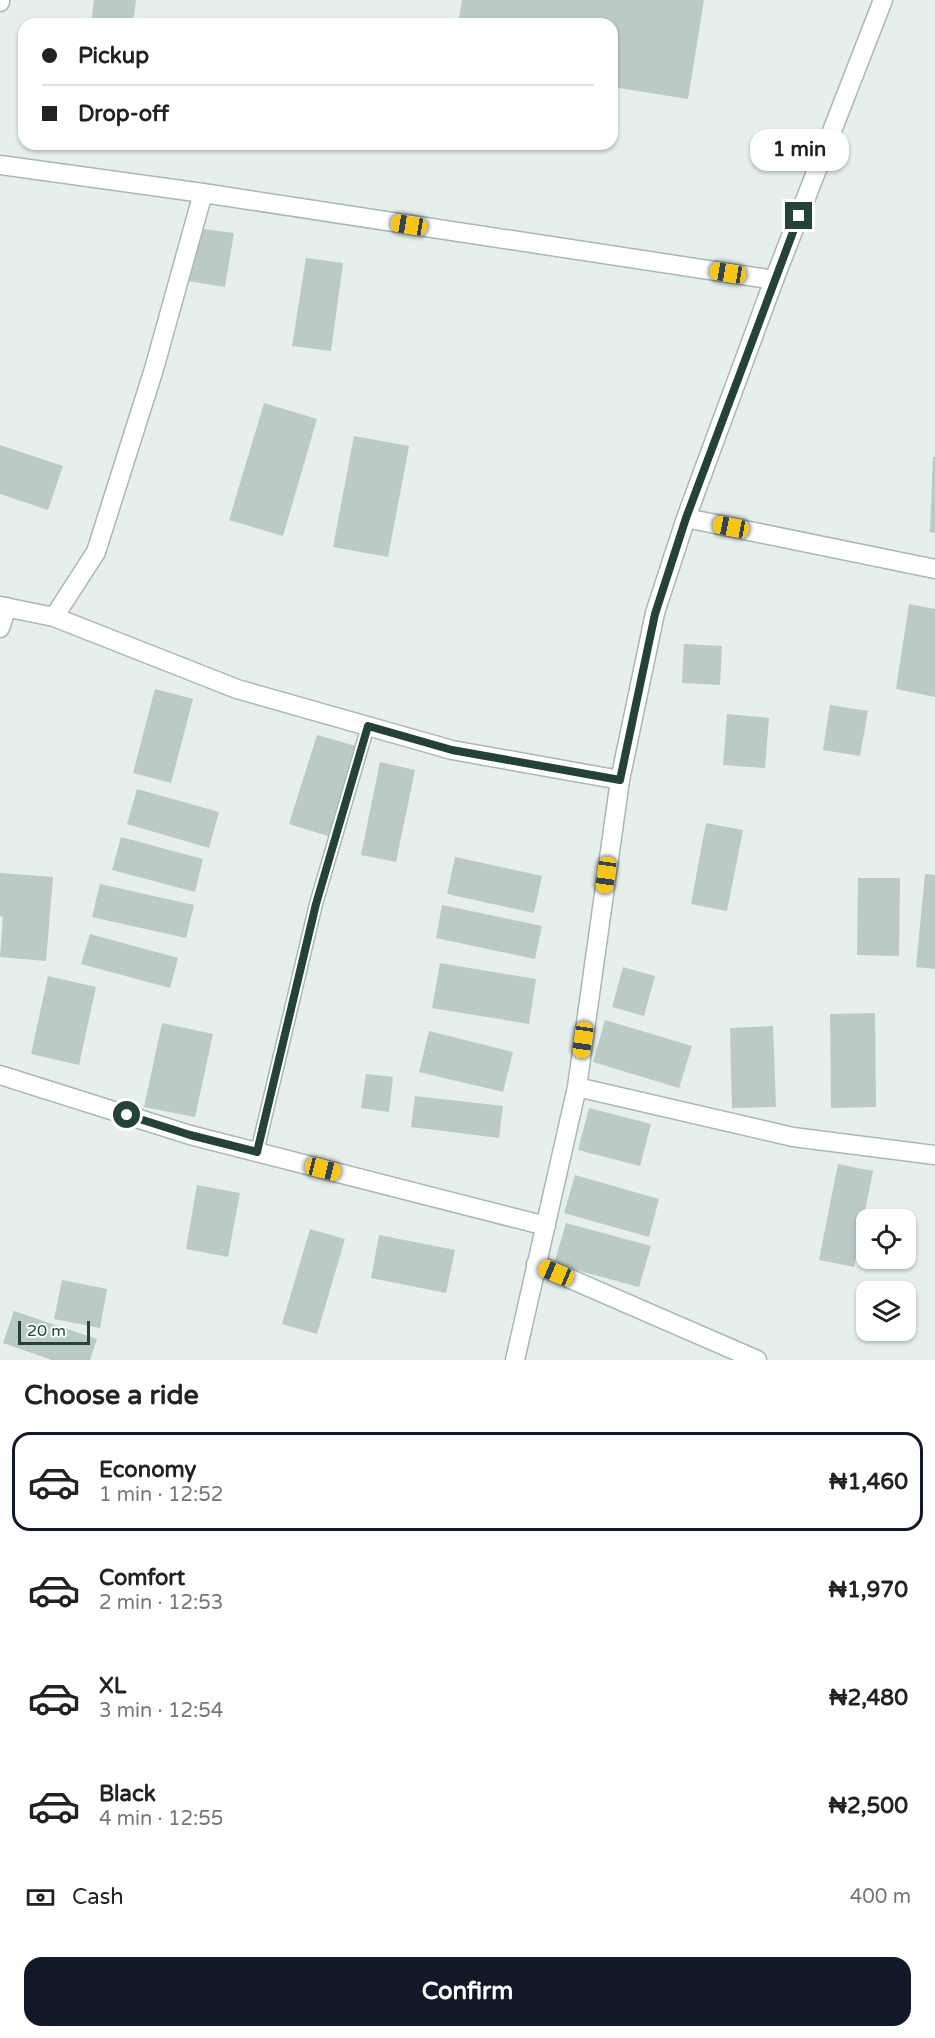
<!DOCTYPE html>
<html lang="en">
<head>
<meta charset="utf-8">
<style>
  :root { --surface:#fff; --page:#f6f6f6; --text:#222; --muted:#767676; --line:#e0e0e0; --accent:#111827 }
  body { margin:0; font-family:"Varela Round",sans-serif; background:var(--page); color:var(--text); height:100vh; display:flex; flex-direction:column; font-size:22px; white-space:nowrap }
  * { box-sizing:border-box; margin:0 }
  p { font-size:20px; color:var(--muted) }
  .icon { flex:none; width:33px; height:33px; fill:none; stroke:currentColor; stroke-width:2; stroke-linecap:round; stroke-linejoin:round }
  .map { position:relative; height:1360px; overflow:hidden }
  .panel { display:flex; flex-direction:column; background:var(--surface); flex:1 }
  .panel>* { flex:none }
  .hud { position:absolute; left:18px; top:18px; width:600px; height:132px; border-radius:18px; box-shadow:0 2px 4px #0004; display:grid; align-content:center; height:132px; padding:0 24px; background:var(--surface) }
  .buttons { position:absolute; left:856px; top:1209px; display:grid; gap:12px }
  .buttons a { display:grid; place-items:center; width:60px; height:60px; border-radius:12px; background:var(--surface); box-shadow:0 2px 4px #0004; font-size:30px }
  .scale { position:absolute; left:18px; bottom:15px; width:72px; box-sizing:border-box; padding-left:6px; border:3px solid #24423a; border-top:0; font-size:16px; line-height:21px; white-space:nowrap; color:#24423a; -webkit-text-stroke:4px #f7fbf9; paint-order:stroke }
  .end { position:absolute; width:27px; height:27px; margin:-14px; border:8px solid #24423a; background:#fff; box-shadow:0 0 0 3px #fff }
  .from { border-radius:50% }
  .bubble { position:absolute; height:42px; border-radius:18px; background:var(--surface); box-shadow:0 2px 4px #0004; font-size:20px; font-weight:700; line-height:42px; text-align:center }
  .car { position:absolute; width:18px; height:36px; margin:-18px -9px; border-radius:8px; box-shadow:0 0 4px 2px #0007; background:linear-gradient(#f5c518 24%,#345 0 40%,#f5c518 0 76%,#345 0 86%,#f5c518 0) }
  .hud b { display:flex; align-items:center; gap:21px; height:57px; font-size:22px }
  .hud b+b { border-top:2px solid var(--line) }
  .hud i { width:15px; height:15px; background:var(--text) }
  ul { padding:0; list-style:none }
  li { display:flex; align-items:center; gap:18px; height:99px; margin:0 12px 9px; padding:0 12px; border:3px solid transparent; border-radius:18px }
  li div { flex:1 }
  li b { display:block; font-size:22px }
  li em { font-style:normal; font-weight:700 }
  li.current { border-color:var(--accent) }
  li>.icon { width:54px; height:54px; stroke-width:1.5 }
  h2 { padding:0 24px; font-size:27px; line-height:72px }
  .pay { display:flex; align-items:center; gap:15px; height:66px; padding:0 24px; font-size:22px }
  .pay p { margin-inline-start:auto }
  .action { display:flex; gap:12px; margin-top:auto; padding:12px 24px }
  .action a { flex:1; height:69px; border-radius:18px; background:var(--accent); color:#fff; font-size:24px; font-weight:700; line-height:69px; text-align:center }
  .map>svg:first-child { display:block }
  .building { fill:#bbcac4 }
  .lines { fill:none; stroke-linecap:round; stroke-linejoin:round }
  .lane-casing { stroke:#a8b8b2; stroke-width:15 }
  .street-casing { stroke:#a8b8b2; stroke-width:21 }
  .lane { stroke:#fff; stroke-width:12 }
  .street { stroke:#fff; stroke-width:18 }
  .route { stroke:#24423a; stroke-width:8 }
</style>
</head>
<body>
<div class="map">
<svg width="935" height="1360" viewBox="0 0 935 1360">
  <rect width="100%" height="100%" fill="#e6efeb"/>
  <path class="building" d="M 94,0 L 136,0 L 133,24 L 91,24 Z
    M 462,0 L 704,0 L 688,99 L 612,87 L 612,24 L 458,24 Z
    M 196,228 L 234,233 L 225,287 L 188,281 Z
    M 306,258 L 343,263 L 331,351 L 292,346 Z
    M 264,403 L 317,419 L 283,536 L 229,520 Z
    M 354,436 L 409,446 L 388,557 L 333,547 Z
    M 0,445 L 63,466 L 48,510 L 0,494 Z
    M 933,457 L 935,457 L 935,533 L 930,532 Z
    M 909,604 L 935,609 L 935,697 L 896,689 Z
    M 684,644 L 722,646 L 720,685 L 682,683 Z
    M 155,689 L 193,699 L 171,783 L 133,773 Z
    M 830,705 L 868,711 L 860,756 L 823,750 Z
    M 727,714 L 769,718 L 765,768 L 723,765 Z
    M 317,735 L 356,746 L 328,836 L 289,824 Z
    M 380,762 L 415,770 L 396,862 L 361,855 Z
    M 137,789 L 219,812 L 209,848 L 127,824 Z
    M 706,823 L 743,830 L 727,911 L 691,904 Z
    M 121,837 L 203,859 L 195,892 L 112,870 Z
    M 455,857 L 542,876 L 534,913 L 447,894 Z
    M 0,873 L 53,877 L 46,961 L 0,957 L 3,917 L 0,916 Z
    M 925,874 L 935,875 L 935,969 L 916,967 Z
    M 858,878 L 900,878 L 899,956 L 857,955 Z
    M 100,884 L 194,905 L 186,938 L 92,917 Z
    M 442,905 L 542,926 L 535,959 L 436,938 Z
    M 90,934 L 178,958 L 170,988 L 81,964 Z
    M 440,963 L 536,979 L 529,1024 L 432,1008 Z
    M 623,967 L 655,976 L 644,1016 L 612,1007 Z
    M 48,976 L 96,987 L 79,1065 L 31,1054 Z
    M 875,1013 L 876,1107 L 831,1108 L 830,1014 Z
    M 605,1020 L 692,1046 L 679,1088 L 593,1062 Z
    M 162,1023 L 213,1034 L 195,1117 L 144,1107 Z
    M 773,1026 L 776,1107 L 732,1108 L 730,1028 Z
    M 429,1031 L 513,1052 L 503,1092 L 419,1072 Z
    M 366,1074 L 393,1077 L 389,1112 L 361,1108 Z
    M 415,1096 L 503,1106 L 499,1138 L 411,1127 Z
    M 589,1108 L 651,1124 L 640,1166 L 578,1150 Z
    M 838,1164 L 873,1171 L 854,1267 L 819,1260 Z
    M 575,1175 L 659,1199 L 649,1237 L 564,1213 Z
    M 197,1185 L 240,1193 L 228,1257 L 186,1249 Z
    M 566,1223 L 651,1246 L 639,1287 L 554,1264 Z
    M 310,1229 L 345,1239 L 317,1334 L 282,1324 Z
    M 379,1235 L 455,1250 L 446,1293 L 371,1278 Z
    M 62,1280 L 107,1289 L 100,1328 L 54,1319 Z
    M 14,1311 L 97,1339 L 90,1360 L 52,1360 L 3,1343 Z"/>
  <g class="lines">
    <defs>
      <path id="lane" d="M 257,1152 L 316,904 L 368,726"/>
      <path id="street" d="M 0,2 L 0,0
        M 0,165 L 203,193 L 774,280
        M 686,518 L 935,569
        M 0,606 L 54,617 L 237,689 L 452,750 L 620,780
        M 54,617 L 96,552 L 154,369 L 203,193
        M 0,628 L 7,607
        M 0,1075 L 190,1135 L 546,1226
        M 577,1087 L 793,1137 L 935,1155
        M 536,1264 L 757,1360
        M 515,1360 L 577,1087 L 620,780 L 655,613 L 686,518 L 774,280 L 883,0"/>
    </defs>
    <use href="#lane" class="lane-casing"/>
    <use href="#street" class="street-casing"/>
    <use href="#lane" class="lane"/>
    <use href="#street" class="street"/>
  </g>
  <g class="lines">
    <path class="route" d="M 127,1115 L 190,1135 L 257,1152 L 316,904 L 368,726 L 452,750 L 620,780 L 655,614 L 686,518 L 799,216"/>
  </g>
</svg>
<div class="buttons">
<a><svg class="icon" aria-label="locate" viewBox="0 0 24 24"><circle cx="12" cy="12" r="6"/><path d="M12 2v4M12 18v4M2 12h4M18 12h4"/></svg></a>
<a><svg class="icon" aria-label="layers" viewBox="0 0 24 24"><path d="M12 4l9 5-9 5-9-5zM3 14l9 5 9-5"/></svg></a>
</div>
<div class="scale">20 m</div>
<i class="end from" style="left:127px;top:1115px"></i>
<i class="end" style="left:799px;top:216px"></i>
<div class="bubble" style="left:750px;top:129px;width:99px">1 min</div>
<i class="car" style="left:409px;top:225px;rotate:279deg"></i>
<i class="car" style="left:728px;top:273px;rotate:279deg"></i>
<i class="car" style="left:731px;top:527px;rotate:281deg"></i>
<i class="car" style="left:606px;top:875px;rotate:188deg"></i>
<i class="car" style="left:583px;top:1040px;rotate:188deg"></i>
<i class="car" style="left:323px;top:1169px;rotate:104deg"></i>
<i class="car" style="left:556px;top:1273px;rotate:293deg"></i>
<div class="hud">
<b><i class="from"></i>Pickup</b>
<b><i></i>Drop-off</b>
</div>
</div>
<section class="panel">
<h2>Choose a ride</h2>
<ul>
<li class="current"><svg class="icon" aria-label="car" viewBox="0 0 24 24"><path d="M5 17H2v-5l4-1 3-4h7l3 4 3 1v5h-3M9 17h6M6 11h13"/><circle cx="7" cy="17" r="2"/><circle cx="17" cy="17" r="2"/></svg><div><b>Economy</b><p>1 min · 12:52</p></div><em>₦1,460</em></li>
<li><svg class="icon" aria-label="car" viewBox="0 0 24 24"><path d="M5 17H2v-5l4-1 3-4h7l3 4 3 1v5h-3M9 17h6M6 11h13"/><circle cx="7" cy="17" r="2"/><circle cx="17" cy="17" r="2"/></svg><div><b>Comfort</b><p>2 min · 12:53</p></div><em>₦1,970</em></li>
<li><svg class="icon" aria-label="car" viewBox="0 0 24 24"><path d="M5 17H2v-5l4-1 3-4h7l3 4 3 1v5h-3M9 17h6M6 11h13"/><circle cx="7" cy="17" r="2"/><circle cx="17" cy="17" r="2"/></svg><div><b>XL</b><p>3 min · 12:54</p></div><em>₦2,480</em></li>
<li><svg class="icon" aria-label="car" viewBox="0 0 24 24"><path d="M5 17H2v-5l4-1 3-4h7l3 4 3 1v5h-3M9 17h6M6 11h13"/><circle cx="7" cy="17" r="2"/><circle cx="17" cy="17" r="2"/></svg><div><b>Black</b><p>4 min · 12:55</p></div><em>₦2,500</em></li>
</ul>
<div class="pay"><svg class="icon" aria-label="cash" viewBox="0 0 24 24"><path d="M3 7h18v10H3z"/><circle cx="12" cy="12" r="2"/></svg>Cash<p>400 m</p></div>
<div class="action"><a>Confirm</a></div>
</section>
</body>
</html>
